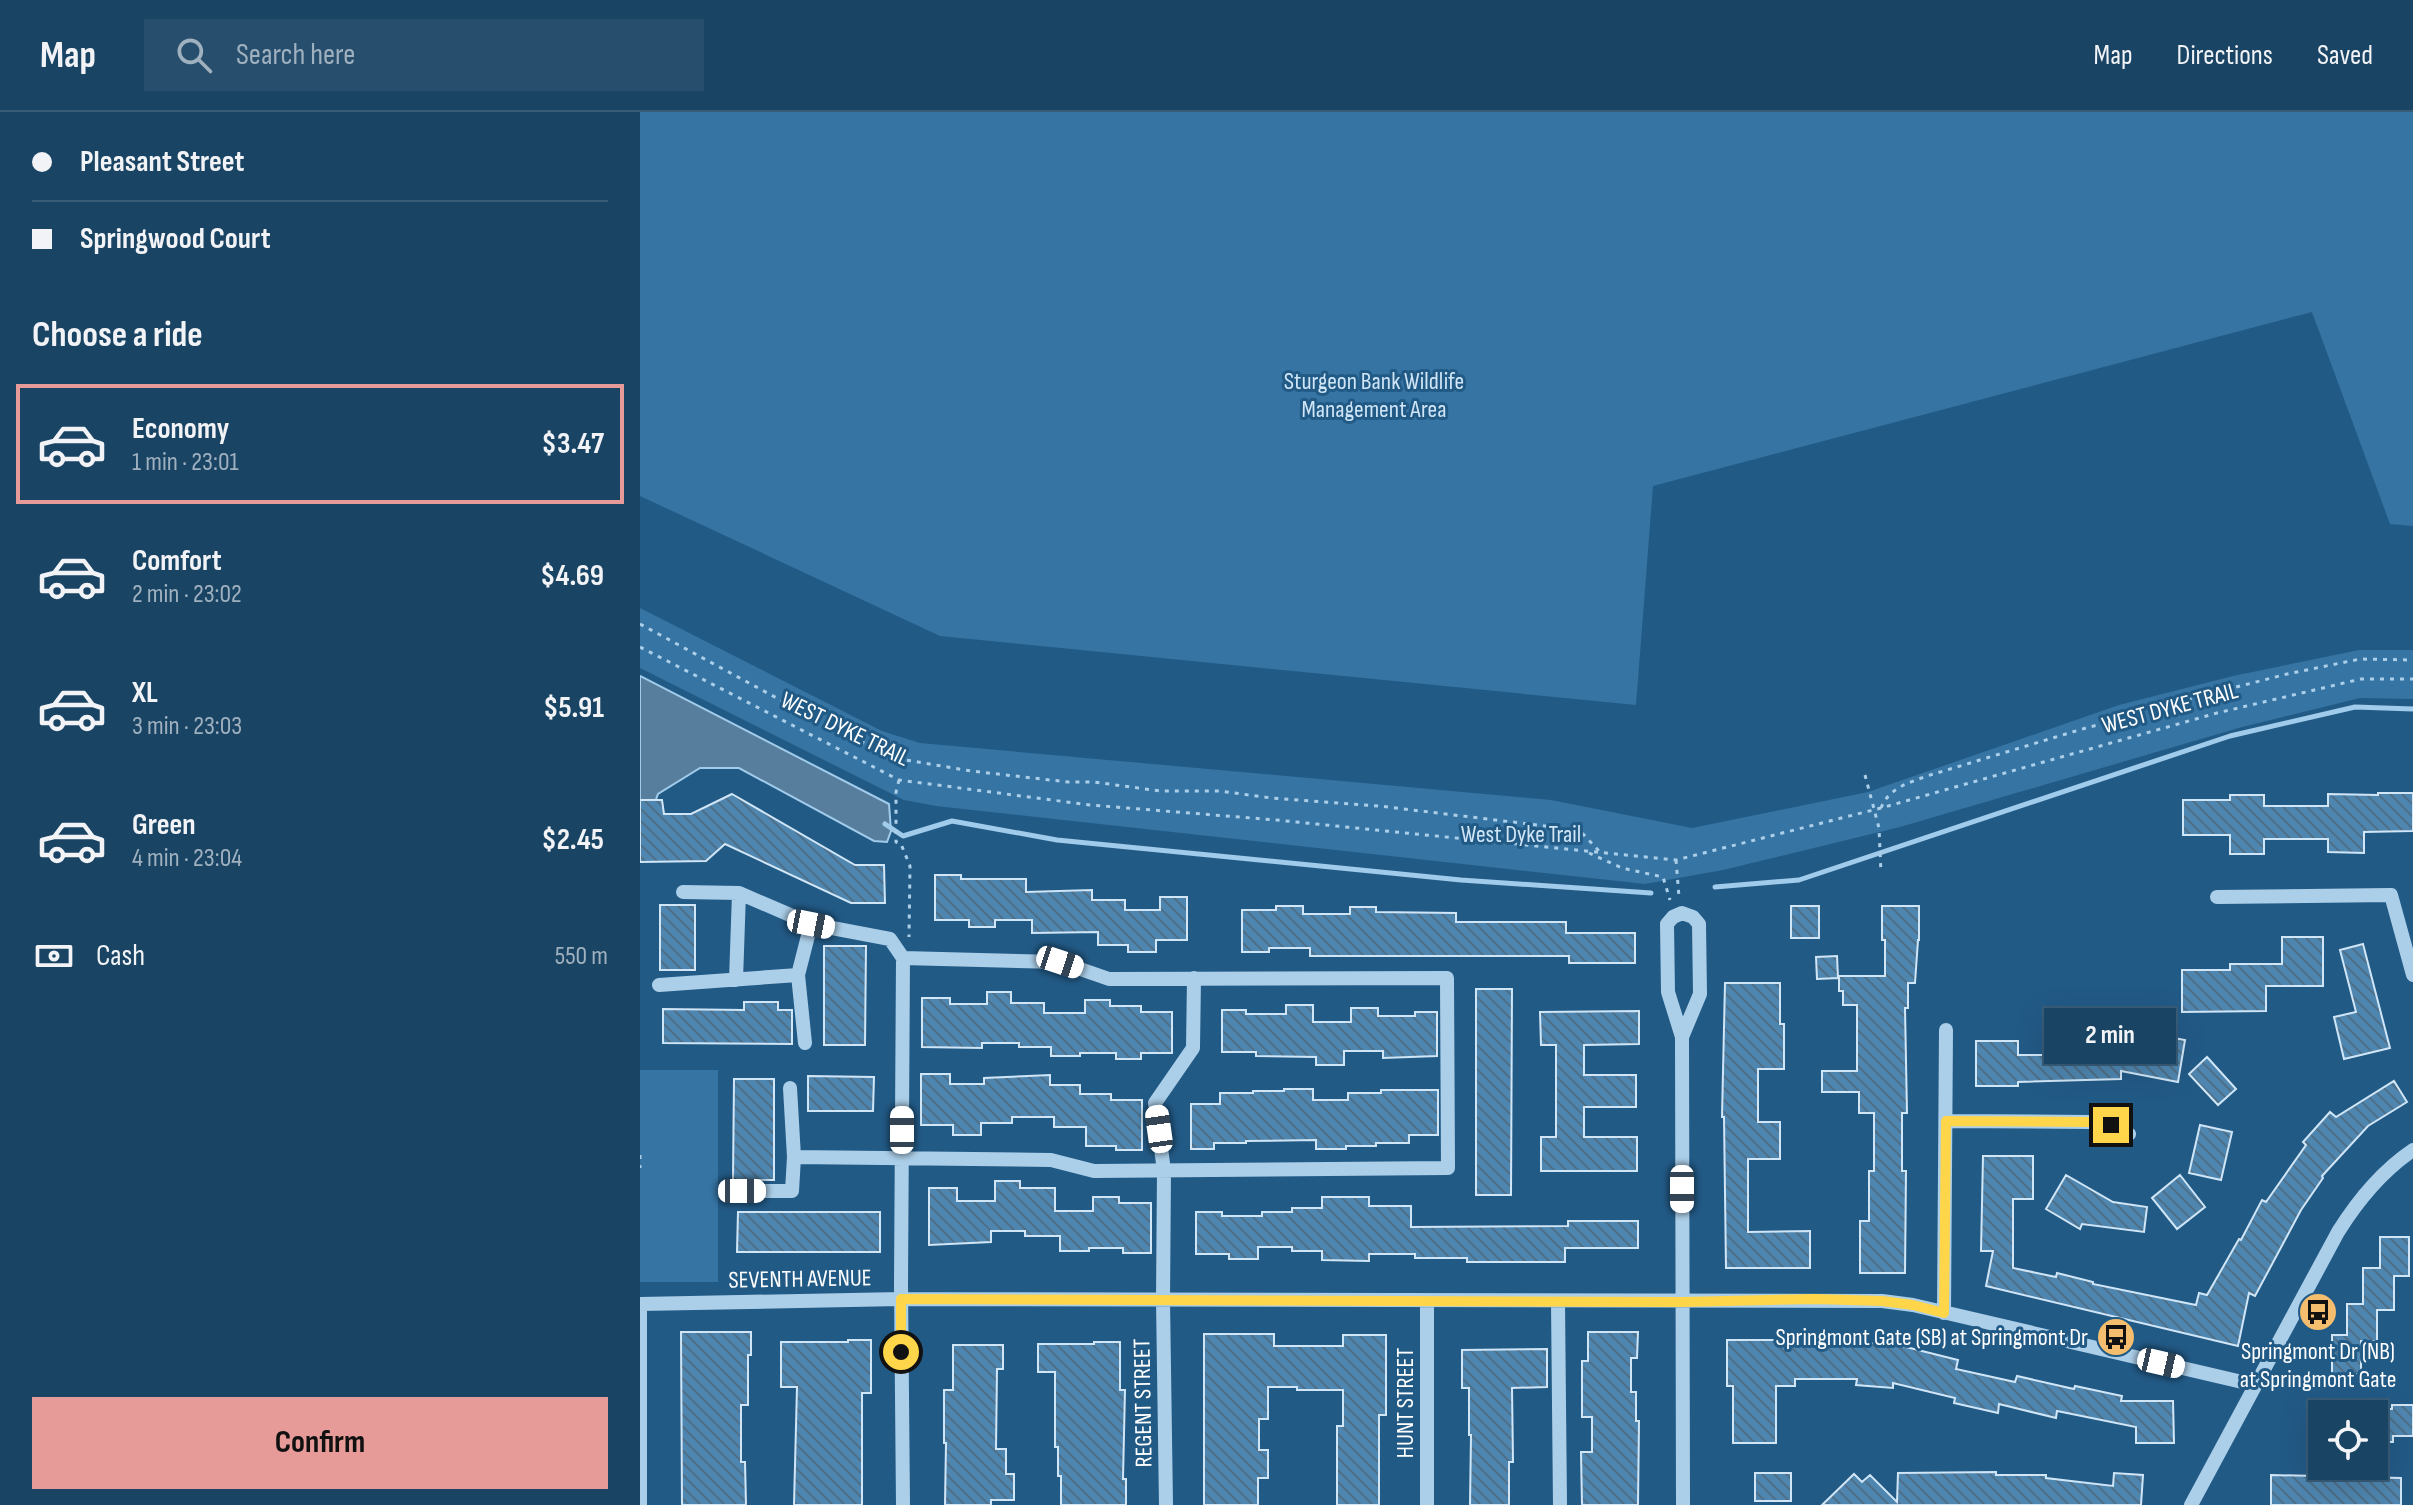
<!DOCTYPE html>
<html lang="en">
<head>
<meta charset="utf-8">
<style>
  :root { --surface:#1a4464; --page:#274e6d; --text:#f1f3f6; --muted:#9fb0bf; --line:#385c78; --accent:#e69b98 }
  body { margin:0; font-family:"Sofia Sans Condensed",sans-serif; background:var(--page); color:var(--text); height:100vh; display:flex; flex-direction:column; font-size:30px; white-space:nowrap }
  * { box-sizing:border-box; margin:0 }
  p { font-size:26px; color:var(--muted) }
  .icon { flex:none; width:44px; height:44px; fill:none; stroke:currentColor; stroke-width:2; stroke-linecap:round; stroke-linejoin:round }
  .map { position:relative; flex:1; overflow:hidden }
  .details { display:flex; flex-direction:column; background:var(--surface); width:640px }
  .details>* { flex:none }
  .top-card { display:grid; align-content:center; height:176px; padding:0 32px; background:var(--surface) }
  .controls { position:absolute; left:1668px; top:1288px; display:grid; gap:16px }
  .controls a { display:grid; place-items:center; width:80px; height:80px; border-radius:0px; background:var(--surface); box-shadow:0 8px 32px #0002,0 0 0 2px var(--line); font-size:40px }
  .end { position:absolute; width:36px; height:36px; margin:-18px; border:10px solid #ffd54a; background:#111; box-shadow:0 0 0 4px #111 }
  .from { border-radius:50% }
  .bubble { position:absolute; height:56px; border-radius:0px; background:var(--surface); box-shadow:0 8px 32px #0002,0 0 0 2px var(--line); font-size:26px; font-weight:700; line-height:56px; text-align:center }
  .car { position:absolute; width:24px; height:48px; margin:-24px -12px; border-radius:10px; box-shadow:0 0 6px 2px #0007; background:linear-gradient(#fff 24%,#345 0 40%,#fff 0 76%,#345 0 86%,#fff 0) }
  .top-card b { display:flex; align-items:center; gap:28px; height:76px; font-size:30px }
  .top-card b+b { border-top:2px solid var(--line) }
  .top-card i { width:20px; height:20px; background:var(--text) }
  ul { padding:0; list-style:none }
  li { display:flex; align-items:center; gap:24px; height:120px; margin:0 16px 12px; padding:0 16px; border:4px solid transparent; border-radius:0px }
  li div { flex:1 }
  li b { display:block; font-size:30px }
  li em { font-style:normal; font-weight:700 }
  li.on { border-color:var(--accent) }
  li>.icon { width:72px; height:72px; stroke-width:1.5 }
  h2 { padding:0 32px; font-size:36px; line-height:96px }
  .pay { display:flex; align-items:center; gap:20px; height:88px; padding:0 32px; font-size:30px }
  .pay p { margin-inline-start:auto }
  .action { display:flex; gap:16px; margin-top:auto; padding:16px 32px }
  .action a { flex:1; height:92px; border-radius:0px; background:var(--accent); color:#111; font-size:32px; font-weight:700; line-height:92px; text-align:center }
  header { display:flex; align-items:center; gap:48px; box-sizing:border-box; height:112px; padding:0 40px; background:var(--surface); border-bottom:2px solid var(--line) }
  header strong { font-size:38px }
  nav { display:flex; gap:44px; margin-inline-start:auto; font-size:28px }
  .search { width:560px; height:72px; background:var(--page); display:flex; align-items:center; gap:20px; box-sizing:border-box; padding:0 28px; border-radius:0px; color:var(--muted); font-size:30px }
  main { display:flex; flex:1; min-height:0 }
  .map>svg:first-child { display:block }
  .park { fill:#3674a3 }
  .water { fill:#587e9d; stroke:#a0cbea; stroke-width:2 }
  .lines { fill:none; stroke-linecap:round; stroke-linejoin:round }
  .stream { stroke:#a0cbea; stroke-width:5 }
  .building { fill:url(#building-back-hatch); stroke:#d0e6f7; stroke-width:2 }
  .path { stroke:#accfe9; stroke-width:3; stroke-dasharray:4 6; stroke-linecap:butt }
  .minor { stroke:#accfe9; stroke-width:14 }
  .route { stroke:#ffd54a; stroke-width:10 }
  .labels { text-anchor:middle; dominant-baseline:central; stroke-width:6; stroke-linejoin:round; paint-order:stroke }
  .park-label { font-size:24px; fill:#d0e6f7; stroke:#225a86 }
  .street-label { font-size:24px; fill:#fff; stroke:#225a86 }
  .poi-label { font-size:24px; fill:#fff; stroke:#225a86; text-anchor:end }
</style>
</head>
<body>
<header>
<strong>Map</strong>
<div class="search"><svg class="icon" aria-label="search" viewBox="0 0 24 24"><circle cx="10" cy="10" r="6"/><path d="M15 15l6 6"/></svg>Search here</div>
<nav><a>Map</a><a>Directions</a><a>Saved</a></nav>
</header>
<main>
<section class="details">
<div class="top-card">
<b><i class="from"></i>Pleasant Street</b>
<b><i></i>Springwood Court</b>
</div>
<h2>Choose a ride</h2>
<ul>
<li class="on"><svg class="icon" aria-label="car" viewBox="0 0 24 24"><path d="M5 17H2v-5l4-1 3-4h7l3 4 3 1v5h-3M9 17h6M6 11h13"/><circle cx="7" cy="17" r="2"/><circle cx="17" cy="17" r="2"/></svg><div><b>Economy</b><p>1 min · 23:01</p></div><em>$3.47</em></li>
<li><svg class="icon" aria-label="car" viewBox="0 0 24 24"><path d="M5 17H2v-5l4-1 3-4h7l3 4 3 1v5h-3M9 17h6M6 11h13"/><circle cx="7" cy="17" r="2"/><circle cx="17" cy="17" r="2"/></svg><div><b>Comfort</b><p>2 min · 23:02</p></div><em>$4.69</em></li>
<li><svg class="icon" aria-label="car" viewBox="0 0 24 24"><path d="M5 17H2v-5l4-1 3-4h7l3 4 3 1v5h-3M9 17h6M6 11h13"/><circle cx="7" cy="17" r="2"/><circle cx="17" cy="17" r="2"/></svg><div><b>XL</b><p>3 min · 23:03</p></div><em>$5.91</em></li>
<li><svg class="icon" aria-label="car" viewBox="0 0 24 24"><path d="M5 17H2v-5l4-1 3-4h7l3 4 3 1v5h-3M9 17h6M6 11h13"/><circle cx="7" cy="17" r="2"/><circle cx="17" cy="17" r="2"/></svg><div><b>Green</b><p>4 min · 23:04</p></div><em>$2.45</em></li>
</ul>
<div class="pay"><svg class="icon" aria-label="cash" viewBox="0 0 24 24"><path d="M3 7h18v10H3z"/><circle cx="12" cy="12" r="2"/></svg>Cash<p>550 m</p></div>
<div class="action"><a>Confirm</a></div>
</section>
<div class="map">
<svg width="1773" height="1393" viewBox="0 0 1773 1393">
  <defs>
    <pattern id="building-back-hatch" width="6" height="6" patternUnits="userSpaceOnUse" patternTransform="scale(2)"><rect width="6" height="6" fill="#4f86b0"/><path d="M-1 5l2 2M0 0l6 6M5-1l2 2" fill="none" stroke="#4e6f88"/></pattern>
  </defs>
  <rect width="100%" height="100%" fill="#225a86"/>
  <path class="park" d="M 0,0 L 1773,0 L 1773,414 L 1750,412 L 1672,200 L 1013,374 L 996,593 L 300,524 L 0,384 Z
    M 0,496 L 242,619 L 280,631 L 911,688 L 1052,716 L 1228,680 L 1479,593 L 1593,564 L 1719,538 L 1773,538 L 1773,587 L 1720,586 L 1602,615 L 1260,715 L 1083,758 L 1005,772 L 296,694 L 264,688 L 0,556 Z
    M 0,958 L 78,958 L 78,1170 L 0,1170 Z"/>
  <path class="water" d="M 0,564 L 249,692 L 251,719 L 247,730 L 234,729 L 99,656 L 60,656 L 18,682 L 0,732 Z"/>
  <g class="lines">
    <path class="stream" d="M 245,712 L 263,724 L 312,709 L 417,728 L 821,768 L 1011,781
      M 1075,775 L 1159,768 L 1590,624 L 1715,595 L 1773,597"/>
  </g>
  <path class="building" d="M 1738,681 L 1773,681 L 1773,719 L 1724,720 L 1724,741 L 1688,740 L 1688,727 L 1624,727 L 1624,742 L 1590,742 L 1590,723 L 1543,723 L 1543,688 L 1590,688 L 1590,683 L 1624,683 L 1624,694 L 1688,694 L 1688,682 L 1738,683 Z
    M 92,682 L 215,753 L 244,753 L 245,791 L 211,791 L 85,732 L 66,749 L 0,750 L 0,688 L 22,688 L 24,702 L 51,702 Z
    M 295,763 L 321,763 L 321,767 L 386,767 L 386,780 L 452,778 L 452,788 L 485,788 L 485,798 L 520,798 L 520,785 L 547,785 L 547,828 L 516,828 L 516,840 L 488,840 L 488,833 L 458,833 L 458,820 L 392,821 L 392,808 L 355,808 L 355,815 L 329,815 L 329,808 L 295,808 Z
    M 20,793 L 55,793 L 55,858 L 20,858 Z
    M 636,794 L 663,794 L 663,802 L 710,802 L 710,795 L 736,795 L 736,800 L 816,801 L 816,810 L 926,810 L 926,821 L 995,821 L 995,851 L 929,851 L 929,844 L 670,844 L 670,836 L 629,836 L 629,840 L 602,840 L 602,798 L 636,798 Z
    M 1151,794 L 1179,794 L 1179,826 L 1151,826 Z
    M 1242,794 L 1279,794 L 1279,828 L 1278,828 L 1275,871 L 1268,871 L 1268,896 L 1265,896 L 1267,1001 L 1262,1001 L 1262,1059 L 1266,1059 L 1265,1161 L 1220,1161 L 1220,1109 L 1229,1109 L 1229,1059 L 1234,1059 L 1234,1001 L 1219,1001 L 1219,980 L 1182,980 L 1182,959 L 1217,959 L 1217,893 L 1203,893 L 1203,879 L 1199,879 L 1199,864 L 1245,864 L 1245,828 L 1242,828 Z
    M 1642,825 L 1683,825 L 1683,874 L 1626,874 L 1626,899 L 1542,900 L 1542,858 L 1590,858 L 1590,852 L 1642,852 Z
    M 1723,832 L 1750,936 L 1704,947 L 1694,905 L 1716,900 L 1700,838 Z
    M 184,834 L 226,834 L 225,933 L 184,933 Z
    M 1197,844 L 1198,866 L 1177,867 L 1176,845 Z
    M 1085,871 L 1140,871 L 1140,912 L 1144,912 L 1144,957 L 1118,957 L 1118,1010 L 1140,1010 L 1140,1047 L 1108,1047 L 1108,1120 L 1170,1119 L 1170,1156 L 1086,1156 L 1084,1005 L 1082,1005 Z
    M 836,877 L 872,877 L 871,1083 L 836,1083 Z
    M 347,880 L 371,880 L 371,891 L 404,891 L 404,901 L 445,901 L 445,888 L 470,888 L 470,894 L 501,894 L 501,900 L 532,900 L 532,941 L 501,941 L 501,947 L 476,947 L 476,941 L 440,941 L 440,944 L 411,944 L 411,935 L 379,935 L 379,931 L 342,931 L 342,936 L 282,935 L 282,886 L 310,886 L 310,892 L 347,892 Z
    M 104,890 L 138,890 L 138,898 L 152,898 L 152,932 L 23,931 L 23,897 L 104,898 Z
    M 646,893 L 673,893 L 673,910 L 711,910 L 711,896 L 738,896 L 738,904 L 775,904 L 775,900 L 797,900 L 797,944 L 743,946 L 743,939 L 704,939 L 704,953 L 676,953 L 676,945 L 616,944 L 616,940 L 582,940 L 582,898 L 606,898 L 606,902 L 646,902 Z
    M 999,899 L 999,932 L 944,933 L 944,963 L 996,963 L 996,995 L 944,995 L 944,1025 L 997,1025 L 997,1059 L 901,1059 L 901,1025 L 916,1025 L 916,933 L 901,933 L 900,900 Z
    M 1501,920 L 1545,928 L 1538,970 L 1481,959 L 1481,967 L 1378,970 L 1378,974 L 1336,974 L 1336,929 L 1378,929 L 1378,943 L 1433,943 L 1433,933 L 1498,932 Z
    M 1567,945 L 1596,977 L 1578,993 L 1549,962 Z
    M 281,962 L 310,962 L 310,972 L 344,972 L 344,966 L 410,963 L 410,973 L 440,973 L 440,982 L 471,982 L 471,988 L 502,988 L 502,1038 L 476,1038 L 476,1034 L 446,1034 L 446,1015 L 414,1015 L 414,1005 L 372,1005 L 372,1011 L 341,1011 L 341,1023 L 313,1023 L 313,1013 L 281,1013 Z
    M 168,964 L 234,965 L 233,999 L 168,999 Z
    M 94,967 L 134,967 L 134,1068 L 93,1068 Z
    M 1754,969 L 1767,990 L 1728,1014 L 1682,1064 L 1683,1066 L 1661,1098 L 1615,1184 L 1609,1181 L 1598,1234 L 1346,1174 L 1353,1139 L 1341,1139 L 1343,1044 L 1393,1044 L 1393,1087 L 1373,1087 L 1373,1156 L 1416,1165 L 1417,1161 L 1453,1170 L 1453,1172 L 1556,1193 L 1559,1181 L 1567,1183 L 1599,1127 L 1601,1128 L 1622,1088 L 1626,1090 L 1666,1033 L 1663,1030 L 1690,1000 L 1696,1005 Z
    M 644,977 L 673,977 L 673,988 L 708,988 L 708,981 L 741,981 L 741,978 L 798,978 L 798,1023 L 769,1023 L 769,1031 L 736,1031 L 736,1034 L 706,1034 L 706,1037 L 676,1037 L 676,1028 L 606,1029 L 606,1031 L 574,1031 L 574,1037 L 551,1037 L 551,992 L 580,992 L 580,981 L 613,981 L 613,979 L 644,979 Z
    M 1560,1013 L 1592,1020 L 1581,1068 L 1549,1061 Z
    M 1426,1063 L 1473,1090 L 1507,1095 L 1504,1120 L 1442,1112 L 1440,1117 L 1406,1097 Z
    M 1540,1063 L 1565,1095 L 1537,1117 L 1512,1086 Z
    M 355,1069 L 380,1069 L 380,1076 L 415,1076 L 415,1099 L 453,1099 L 453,1085 L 479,1085 L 479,1091 L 511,1091 L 511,1141 L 483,1141 L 483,1136 L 449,1136 L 449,1139 L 420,1139 L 420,1124 L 385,1124 L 385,1119 L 351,1119 L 351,1130 L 289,1133 L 289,1076 L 317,1076 L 317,1089 L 355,1089 Z
    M 682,1085 L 729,1085 L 729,1094 L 771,1094 L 771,1115 L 928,1114 L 928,1109 L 998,1109 L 998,1136 L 925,1136 L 925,1150 L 827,1150 L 827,1146 L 775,1146 L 775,1142 L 729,1142 L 729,1149 L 682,1148 L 682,1139 L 652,1139 L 652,1135 L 618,1135 L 618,1147 L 589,1147 L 589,1142 L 556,1142 L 556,1100 L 582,1100 L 582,1104 L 622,1104 L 622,1100 L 652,1100 L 652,1096 L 682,1096 Z
    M 98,1100 L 240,1100 L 240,1140 L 97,1140 Z
    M 1740,1125 L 1769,1125 L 1769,1164 L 1754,1164 L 1754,1198 L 1737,1198 L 1737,1229 L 1721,1229 L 1721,1262 L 1692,1262 L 1692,1223 L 1707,1223 L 1707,1192 L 1723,1192 L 1723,1156 L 1740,1156 Z
    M 41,1220 L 111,1220 L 111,1243 L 108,1243 L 108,1293 L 101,1293 L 101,1350 L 105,1350 L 106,1393 L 42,1393 Z
    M 948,1220 L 998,1220 L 997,1246 L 991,1246 L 991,1280 L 996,1280 L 996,1309 L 999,1309 L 998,1393 L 942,1393 L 941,1340 L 952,1340 L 952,1305 L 942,1305 L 942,1249 L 948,1249 Z
    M 564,1222 L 634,1222 L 634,1234 L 703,1234 L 703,1223 L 746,1223 L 746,1303 L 739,1303 L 739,1393 L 697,1393 L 697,1314 L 703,1314 L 703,1278 L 657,1278 L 657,1275 L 628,1275 L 628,1307 L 619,1307 L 619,1338 L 628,1338 L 628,1366 L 618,1366 L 618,1393 L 564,1393 Z
    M 208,1228 L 231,1228 L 231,1281 L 222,1281 L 222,1393 L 154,1393 L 157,1275 L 141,1275 L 141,1230 L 208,1230 Z
    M 1087,1228 L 1155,1228 L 1155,1232 L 1221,1232 L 1221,1230 L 1262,1234 L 1318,1248 L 1316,1257 L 1375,1270 L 1377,1264 L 1434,1277 L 1435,1274 L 1482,1284 L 1481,1289 L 1533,1289 L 1534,1331 L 1496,1331 L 1496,1315 L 1417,1299 L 1416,1306 L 1359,1292 L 1358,1301 L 1314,1291 L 1315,1286 L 1253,1271 L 1253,1276 L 1216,1273 L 1217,1267 L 1155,1267 L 1155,1274 L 1136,1274 L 1136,1331 L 1093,1331 L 1093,1274 L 1087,1274 Z
    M 454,1230 L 480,1230 L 480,1278 L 485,1278 L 483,1367 L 486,1367 L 486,1393 L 421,1393 L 421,1364 L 418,1364 L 418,1335 L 415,1335 L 415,1260 L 398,1260 L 398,1232 L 454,1232 Z
    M 313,1233 L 363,1233 L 363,1257 L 357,1257 L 356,1337 L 366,1337 L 366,1362 L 374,1362 L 374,1388 L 351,1388 L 351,1393 L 305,1393 L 306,1331 L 304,1331 L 304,1278 L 313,1278 Z
    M 907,1237 L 907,1275 L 872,1276 L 873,1350 L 869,1350 L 869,1393 L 830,1393 L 831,1323 L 829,1323 L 829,1276 L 822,1276 L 822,1238 Z
    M 1752,1293 L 1773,1293 L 1773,1324 L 1753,1324 L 1753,1330 L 1734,1330 L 1734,1297 L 1752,1297 Z
    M 1356,1360 L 1356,1363 L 1406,1363 L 1406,1366 L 1473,1374 L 1474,1361 L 1503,1363 L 1501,1393 L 1182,1393 L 1214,1362 L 1222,1370 L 1230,1363 L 1257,1390 L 1258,1361 Z
    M 1115,1361 L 1151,1361 L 1151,1389 L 1115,1389 Z
    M 1631,1363 L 1761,1366 L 1761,1393 L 1631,1393 Z"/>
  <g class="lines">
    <path class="path" d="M 0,512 L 181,610 L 232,635 L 266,648 L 331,659 L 428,670 L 454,670 L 520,679 L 580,679 L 631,686 L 739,694 L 914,715 L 943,722 L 960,740
      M 0,535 L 259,668 L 450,693 L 636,708 L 1036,748 L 1241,696 L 1577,601 L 1721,567 L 1773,567
      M 1225,663 L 1239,716 L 1241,761
      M 259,668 L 256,680 L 256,730 L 261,732 L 270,754 L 269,825
      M 1241,696 C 1249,676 1268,671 1287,664 L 1449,615 L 1500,604 L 1542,589 L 1647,562 L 1720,547 L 1773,548
      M 949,741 L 982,756 L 1023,765 L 1030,788
      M 1036,748 L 1039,785
      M 0,1043 L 0,1056"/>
    <path class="minor" d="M 43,780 L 99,781 L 171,812 L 250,827 L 263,846 L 261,1173 L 263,1393
      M 1577,785 L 1751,783 L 1773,863
      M 96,868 L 99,781
      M 19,873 L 158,863
      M 1042,925 L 1060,882 L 1059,812 L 1053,805 L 1042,801 L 1033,805 L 1027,812 L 1028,880 L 1042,925 L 1043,1393
      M 165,931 L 158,863 L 171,812
      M 1306,1009 L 1449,1010 L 1471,1013 L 1489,1022
      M 154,1045 L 411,1048 L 454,1059 L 808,1056 L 807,866 L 469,867 L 420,850 L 263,846
      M 102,1079 L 152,1079 L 154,1045 L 150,976
      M 787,1189 L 787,1393
      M 918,1190 L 920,1393
      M 1304,1201 L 1306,918
      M 0,1393 L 0,1192 L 261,1187 L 1242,1189 L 1273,1193 L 1615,1273
      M 526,1393 L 523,1188 L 524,1059 L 515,991 L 553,936 L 554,866
      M 1551,1393 L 1698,1120 C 1718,1088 1742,1059 1773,1038"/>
  </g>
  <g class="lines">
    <path class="route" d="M 261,1240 L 261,1187 L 1042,1190 L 1175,1187 L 1242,1189 L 1273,1193 L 1304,1201 L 1306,1009 L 1449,1010 L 1471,1013"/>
  </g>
  <defs>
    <symbol id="bus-disc" viewBox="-11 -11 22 22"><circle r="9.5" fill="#f5be6e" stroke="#225a86"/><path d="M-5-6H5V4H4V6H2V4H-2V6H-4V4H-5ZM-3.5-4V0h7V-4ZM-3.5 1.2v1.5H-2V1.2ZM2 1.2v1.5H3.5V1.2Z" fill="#111"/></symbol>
  </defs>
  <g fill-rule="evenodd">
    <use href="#bus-disc" x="1656" y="1178" width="44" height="44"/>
    <use href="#bus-disc" x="1454" y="1203" width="44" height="44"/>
  </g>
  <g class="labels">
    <g class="park-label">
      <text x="734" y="269">Sturgeon Bank Wildlife<tspan x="734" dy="28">Management Area</tspan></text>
      <text x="881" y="722">West Dyke Trail</text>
    </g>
    <g class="street-label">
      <text transform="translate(1530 596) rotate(-15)">WEST DYKE TRAIL</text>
      <text transform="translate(205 617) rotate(26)">WEST DYKE TRAIL</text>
      <text transform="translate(160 1167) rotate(-1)">SEVENTH AVENUE</text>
      <text transform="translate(503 1291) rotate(-91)">REGENT STREET</text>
      <text transform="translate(765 1291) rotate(-90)">HUNT STREET</text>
    </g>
    <g class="poi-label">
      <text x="1448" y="1225">Springmont Gate (SB) at Springmont Dr</text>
      <text x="1678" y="1239" text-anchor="middle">Springmont Dr (NB)<tspan x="1678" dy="28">at Springmont Gate</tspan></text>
    </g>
  </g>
</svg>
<div class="controls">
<a><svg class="icon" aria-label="locate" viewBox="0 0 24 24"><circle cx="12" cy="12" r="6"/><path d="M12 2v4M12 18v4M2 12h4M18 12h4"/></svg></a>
</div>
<i class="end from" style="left:261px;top:1240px"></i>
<i class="end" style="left:1471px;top:1013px"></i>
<div class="bubble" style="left:1404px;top:896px;width:132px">2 min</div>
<i class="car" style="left:171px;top:812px;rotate:101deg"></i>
<i class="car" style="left:420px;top:850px;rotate:108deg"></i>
<i class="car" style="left:519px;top:1017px;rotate:352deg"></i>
<i class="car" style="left:262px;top:1018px;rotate:0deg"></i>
<i class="car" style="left:1042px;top:1077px;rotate:180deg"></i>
<i class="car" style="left:102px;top:1079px;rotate:90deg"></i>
<i class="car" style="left:1521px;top:1251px;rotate:103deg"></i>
</div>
</main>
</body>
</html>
